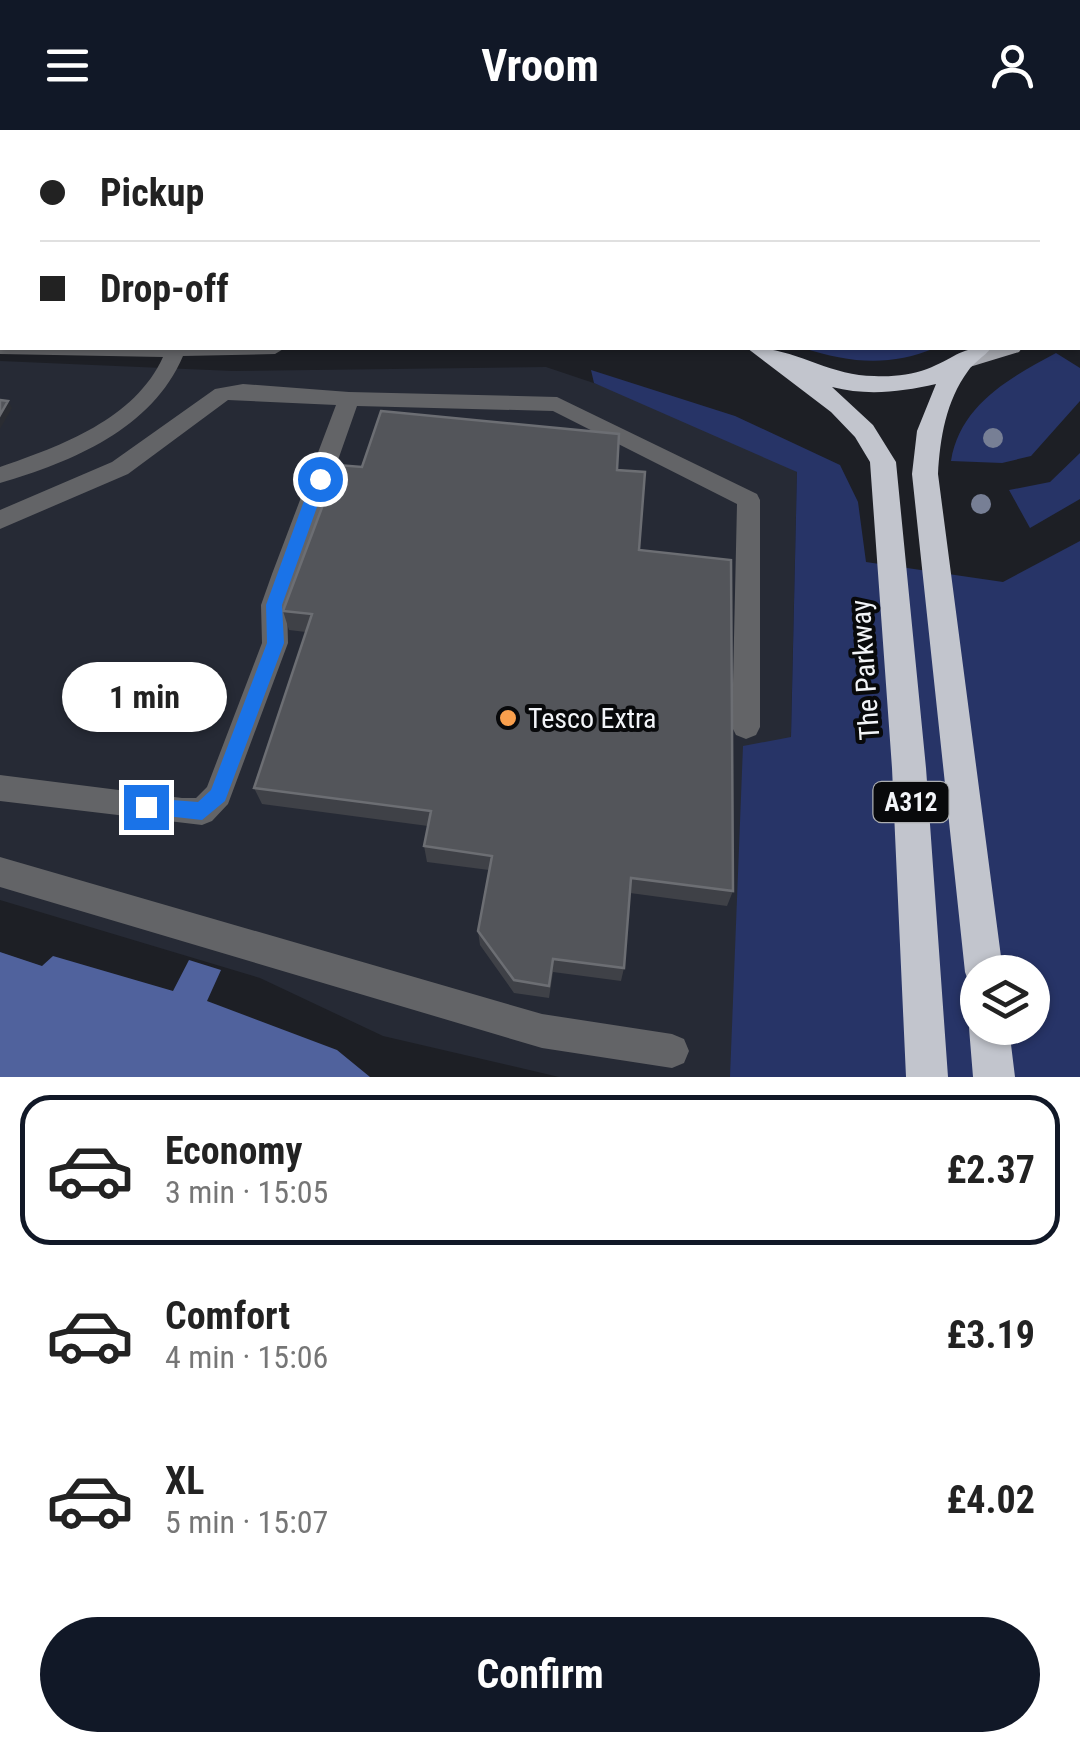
<!DOCTYPE html>
<html lang="en">
<head>
<meta charset="utf-8">
<style>
  :root { --surface:#fff; --page:#f2f2f2; --text:#222; --muted:#767676; --line:#e0e0e0; --accent:#111827 }
  body { margin:0; font-family:"Roboto Condensed",sans-serif; background:var(--page); color:var(--text); height:100vh; display:flex; flex-direction:column; font-size:38px; white-space:nowrap }
  * { box-sizing:border-box; margin:0 }
  p { font-size:32px; color:var(--muted) }
  .icon { flex:none; width:55px; height:55px; fill:none; stroke:currentColor; stroke-width:2; stroke-linecap:round; stroke-linejoin:round }
  .map { position:relative; height:947px; overflow:hidden }
  .panel { display:flex; flex-direction:column; background:var(--surface); flex:1 }
  .panel>* { flex:none }
  .hud { position:absolute; left:0px; top:0px; width:1080px; height:220px; box-shadow:0 2px 8px #0004; display:grid; align-content:center; height:220px; padding:0 40px; background:var(--surface) }
  .controls { position:absolute; left:960px; top:825px; display:grid; gap:20px }
  .controls a { display:grid; place-items:center; width:90px; height:90px; border-radius:50%; background:var(--surface); box-shadow:0 2px 8px #0004; font-size:50px }
  .end { position:absolute; width:45px; height:45px; margin:-22px; border:12px solid #1a73e8; background:#fff; box-shadow:0 0 0 5px #fff }
  .from { border-radius:50% }
  .bubble { position:absolute; height:70px; border-radius:35px; background:var(--surface); box-shadow:0 2px 8px #0004; font-size:32px; font-weight:700; line-height:70px; text-align:center }
  .hud b { display:flex; align-items:center; gap:35px; height:95px; font-size:38px }
  .hud b+b { border-top:2px solid var(--line) }
  .hud i { width:25px; height:25px; background:var(--text) }
  ul { padding:18px 0 0; list-style:none }
  li { display:flex; align-items:center; gap:30px; height:150px; margin:0 20px 15px; padding:0 20px; border:5px solid transparent; border-radius:30px }
  li div { flex:1 }
  li b { display:block; font-size:38px }
  li em { font-style:normal; font-weight:700 }
  li.active { border-color:var(--accent) }
  li>.icon { width:90px; height:90px; stroke-width:1.5 }
  .primary-button { display:flex; gap:20px; margin-top:auto; padding:20px 40px }
  .primary-button a { flex:1; height:115px; border-radius:60px; background:var(--accent); color:#fff; font-size:40px; font-weight:700; line-height:115px; text-align:center }
  header { display:flex; justify-content:space-between; align-items:center; height:130px; padding:0 40px; background:var(--accent); color:#fff; font-size:45px; font-weight:700 }
  .map>svg:first-child { display:block }
  .built { fill:#262a35 }
  .green { fill:#273467; fill-rule:evenodd }
  .water { fill:#50629d }
  .lines { fill:none; stroke-linecap:round; stroke-linejoin:round }
  .minor { fill:#636467; fill-rule:evenodd }
  .major { fill:#a7a9b0; fill-rule:evenodd }
  .highway { fill:#c2c5cd; fill-rule:evenodd }
  .tree { fill:#777f95 }
  .wall { fill:#3f4147 }
  .shaded-wall { fill:#2a2c32 }
  .building { fill:#53555a; stroke:#6c6e73; stroke-width:2.5 }
  .route { fill:#1a73e8 }
  .poi-dot { fill:#f99f4d; stroke:#08090b; stroke-width:4 }
  .labels { text-anchor:middle; dominant-baseline:central; stroke-width:8; stroke-linejoin:round; paint-order:stroke }
  .shield { fill:#08090b; stroke:#acaeb1; stroke-width:2.5 }
  .shield-label { font-size:25px; font-weight:bold; fill:#f2f4f8 }
  .street-label { font-size:28px; fill:#f2f4f8; stroke:#08090b }
  .poi-label { font-size:28px; fill:#f2f4f8; stroke:#08090b; text-anchor:start }
</style>
</head>
<body>
<header><svg class="icon" aria-label="menu" viewBox="0 0 24 24"><path d="M4 6h16M4 12h16M4 18h16"/></svg>Vroom<svg class="icon" aria-label="person" viewBox="0 0 24 24"><circle cx="12" cy="8" r="4"/><path d="M4 21q1-7 8-7t8 7"/></svg></header>
<div class="map">
<svg width="1080" height="947" viewBox="0 0 1080 947">
  <rect width="100%" height="100%" fill="#1d1f25"/>
  <path class="built" d="M 0,0 L 707,0 L 708,2 L 2,2 L 0,179 Z
    M 0,231 L 233,241 L 546,237 L 695,287 L 797,342 L 783,947 L 559,947 L 383,906 L 260,848 L 0,770 Z"/>
  <path class="green" d="M 803,218 L 935,218 C 890,237 849,233 803,218 Z
    M 1056,223 L 1080,238 L 1080,271 L 1031,326 L 1002,333 L 951,331 C 960,275 1009,248 1056,223 Z
    M 591,240 L 735,286 L 840,335 L 858,372 L 866,432 L 1003,452 L 1080,411 L 1080,947 L 730,947 L 743,616 L 791,607 L 797,342 L 594,253 ZM 978,842 L 1032,842 L 1032,898 L 978,898 Z
    M 1080,323 L 1080,369 L 1030,398 L 1009,360 L 1050,352 Z"/>
  <path class="water" d="M 0,822 L 42,836 L 53,826 L 173,861 L 189,830 L 221,840 L 207,871 L 337,920 L 370,947 L 0,947 Z"/>
  <g class="lines">
    <path class="minor" d="M 954,0 L 970,0 L 971,2 L 956,2 Z
      M 0,18 L 2,18 L 2,28 L 0,28 Z
      M 2,163 L 2,175 L 0,176 L 0,164 Z
      M 0,186 L 2,186 L 2,198 L 0,198 Z
      M 0,212 L 2,218 L 285,218 L 275,224 L 183,226 C 152,299 72,332 0,353 L 0,337 C 61,316 135,289 163,227 L 0,224 Z
      M 243,254 L 349,262 L 557,267 L 757,364 L 760,370 L 760,597 L 756,605 L 746,609 L 736,605 L 732,597 L 737,374 L 553,281 L 357,276 L 287,475 L 288,513 L 228,674 L 212,691 L 202,695 L 0,671 L 0,645 L 182,668 L 196,668 L 207,657 L 262,513 L 261,475 L 272,444 L 336,275 L 228,270 L 128,344 L 0,399 L 0,380 L 112,332 L 215,259 Z
      M 0,727 L 542,884 L 672,904 L 684,909 L 689,921 L 684,933 L 672,938 L 542,918 L 0,757 Z"/>
    <path class="major" d="M 1078,164 L 1080,165 L 1080,177 L 1078,176 Z
      M 1078,192 L 1080,192 L 1080,204 L 1078,204 Z
      M 992,218 L 1022,218 L 1019,222 L 963,239 L 953,233 L 956,228 Z"/>
    <path class="highway" d="M 792,0 L 810,0 L 810,2 L 792,2 Z
      M 826,0 L 844,0 L 845,2 L 827,2 Z
      M 747,218 C 790,215 828,246 874,246 C 892,247 911,245 927,239 C 954,229 961,216 991,218 C 984,227 974,232 968,241 C 946,271 940,308 938,344 L 1003,842 L 978,842 L 978,859 L 970,856 L 965,842 L 912,344 L 917,301 L 936,254 C 901,262 867,266 832,257 L 873,295 L 896,332 L 926,638 L 948,947 L 906,947 L 892,638 L 870,332 L 855,307 L 831,282 Z
      M 978,883 L 978,898 L 1009,898 L 1015,947 L 973,947 L 969,898 Z"/>
  </g>
  <g class="tree">
    <circle cx="993" cy="308" r="10"/>
    <circle cx="981" cy="374" r="10"/>
  </g>
  <path class="wall" d="M 90,0 L 127,0 L 125,2 Z
    M 2,50 L 2,146 L 0,146 L 0,53 Z
    M 362,337 L 617,340 L 733,761 L 727,776 L 630,763 L 624,838 L 621,851 L 553,842 L 549,868 L 514,863 L 480,815 L 478,801 L 489,740 L 427,732 L 424,716 L 428,696 L 262,674 L 254,658 L 306,502 L 289,500 L 283,481 Z"/>
  <path class="shaded-wall" d="M 211,0 L 233,0 L 231,2 L 210,2 Z
    M 8,271 L 12,278 L 0,299 L 0,285 Z"/>
  <path class="building" d="M 128,0 L 211,0 L 210,2 L 126,2 Z
    M 447,0 L 640,0 L 640,2 L 447,2 Z
    M 2,50 L 2,121 L 0,121 L 0,53 Z
    M 0,270 L 8,271 L 0,285 Z
    M 381,281 L 619,304 L 617,340 L 645,342 L 639,420 L 731,430 L 733,761 L 631,748 L 624,838 L 553,829 L 549,856 L 514,850 L 478,801 L 492,726 L 424,716 L 431,681 L 254,658 L 312,484 L 283,481 L 338,335 L 362,337 Z"/>
  <path class="route" d="M 320,344 L 327,349 L 282,475 L 284,513 L 225,671 L 202,690 L 139,683 L 136,677 L 146,668 L 198,672 L 211,660 L 267,513 L 266,475 L 312,349 Z"/>
  <circle class="poi-dot" cx="508" cy="588" r="10"/>
  <g class="labels">
    <rect class="shield" x="873.5" y="652" width="75" height="40" rx="8"/>
    <g class="shield-label">
      <text x="911" y="672">A312</text>
    </g>
    <g class="street-label">
      <text transform="translate(865 540) rotate(-94)">The Parkway</text>
    </g>
    <g class="poi-label">
      <text x="528" y="588">Tesco Extra</text>
    </g>
  </g>
</svg>
<div class="controls">
<a><svg class="icon" aria-label="layers" viewBox="0 0 24 24"><path d="M12 4l9 5-9 5-9-5zM3 14l9 5 9-5"/></svg></a>
</div>
<i class="end from" style="left:320px;top:349px"></i>
<i class="end" style="left:146px;top:677px"></i>
<div class="bubble" style="left:62px;top:532px;width:165px">1 min</div>
<div class="hud">
<b><i class="from"></i>Pickup</b>
<b><i></i>Drop-off</b>
</div>
</div>
<section class="panel">
<ul>
<li class="active"><svg class="icon" aria-label="car" viewBox="0 0 24 24"><path d="M5 17H2v-5l4-1 3-4h7l3 4 3 1v5h-3M9 17h6M6 11h13"/><circle cx="7" cy="17" r="2"/><circle cx="17" cy="17" r="2"/></svg><div><b>Economy</b><p>3 min · 15:05</p></div><em>£2.37</em></li>
<li><svg class="icon" aria-label="car" viewBox="0 0 24 24"><path d="M5 17H2v-5l4-1 3-4h7l3 4 3 1v5h-3M9 17h6M6 11h13"/><circle cx="7" cy="17" r="2"/><circle cx="17" cy="17" r="2"/></svg><div><b>Comfort</b><p>4 min · 15:06</p></div><em>£3.19</em></li>
<li><svg class="icon" aria-label="car" viewBox="0 0 24 24"><path d="M5 17H2v-5l4-1 3-4h7l3 4 3 1v5h-3M9 17h6M6 11h13"/><circle cx="7" cy="17" r="2"/><circle cx="17" cy="17" r="2"/></svg><div><b>XL</b><p>5 min · 15:07</p></div><em>£4.02</em></li>
</ul>
<div class="primary-button"><a>Confirm</a></div>
</section>
</body>
</html>
